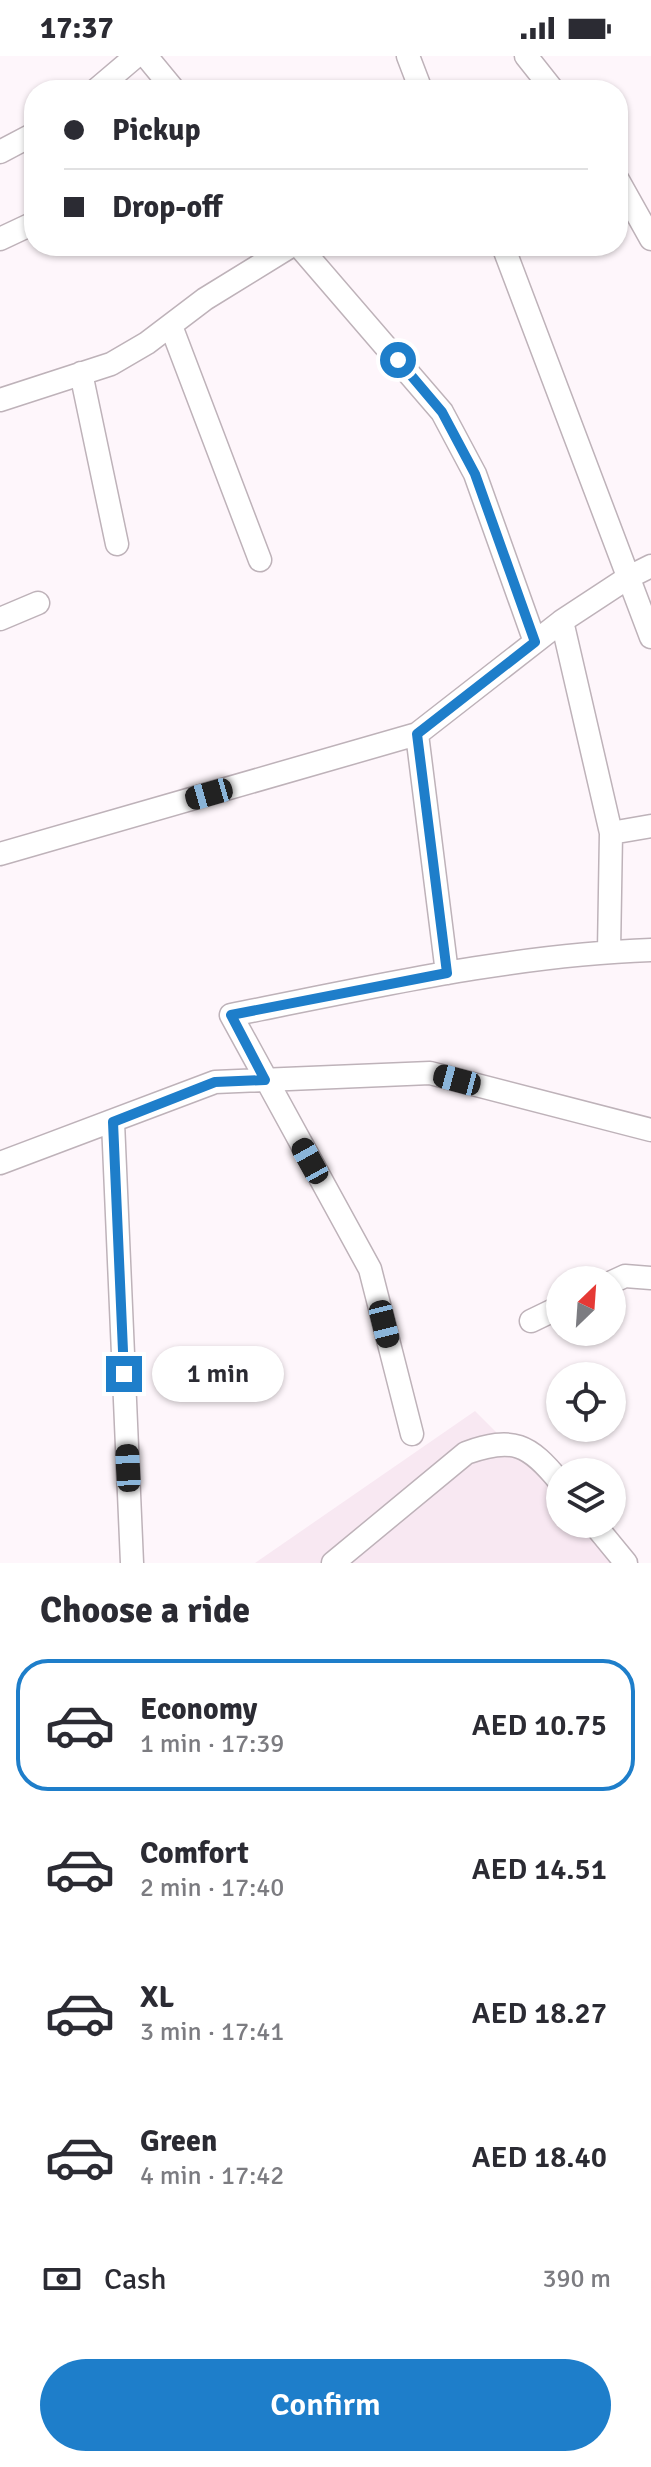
<!DOCTYPE html>
<html lang="en">
<head>
<meta charset="utf-8">
<style>
  :root { --surface:#fff; --page:#f7f7f7; --text:#2b2b33; --muted:#7c7c81; --line:#e1e1e2; --accent:#1e7eca }
  body { margin:0; font-family:Signika,sans-serif; background:var(--page); color:var(--text); height:100vh; display:flex; flex-direction:column; font-size:30px; white-space:nowrap }
  * { box-sizing:border-box; margin:0 }
  p { font-size:26px; color:var(--muted) }
  .icon { flex:none; width:44px; height:44px; fill:none; stroke:currentColor; stroke-width:2; stroke-linecap:round; stroke-linejoin:round }
  .map { position:relative; height:1507px; overflow:hidden }
  .side { display:flex; flex-direction:column; background:var(--surface); flex:1 }
  .side>* { flex:none }
  .banner { position:absolute; left:24px; top:24px; width:604px; height:176px; border-radius:32px; box-shadow:0 2px 6px #0004; display:grid; align-content:center; height:176px; padding:0 40px; background:var(--surface) }
  .needle { width:52px; rotate:25deg }
  .controls { position:absolute; left:546px; top:1210px; display:grid; gap:16px }
  .controls a { display:grid; place-items:center; width:80px; height:80px; border-radius:50%; background:var(--surface); box-shadow:0 2px 6px #0004; font-size:40px }
  .end { position:absolute; width:36px; height:36px; margin:-18px; border:10px solid #1e7eca; background:#fff; box-shadow:0 0 0 4px #fff }
  .from { border-radius:50% }
  .bubble { position:absolute; height:56px; border-radius:28px; background:var(--surface); box-shadow:0 2px 6px #0004; font-size:26px; font-weight:600; line-height:56px; text-align:center }
  .car { position:absolute; width:24px; height:48px; margin:-24px -12px; border-radius:10px; box-shadow:0 0 6px 2px #0007; background:linear-gradient(#222 24%,#8ab4d8 0 40%,#222 0 76%,#8ab4d8 0 86%,#222 0) }
  .banner b { display:flex; align-items:center; gap:28px; height:76px; font-size:30px }
  .banner b+b { border-top:2px solid var(--line) }
  .banner i { width:20px; height:20px; background:var(--text) }
  ul { padding:0; list-style:none }
  li { display:flex; align-items:center; gap:24px; height:132px; margin:0 16px 12px; padding:0 24px; border:4px solid transparent; border-radius:32px }
  li div { flex:1 }
  li b { display:block; font-size:30px }
  li em { font-style:normal; font-weight:600 }
  li.selected { border-color:var(--accent) }
  li>.icon { width:72px; height:72px; stroke-width:1.5 }
  h2 { padding:0 40px; font-size:36px; line-height:96px }
  .pay { display:flex; align-items:center; gap:20px; height:88px; padding:0 40px; font-size:30px }
  .pay p { margin-inline-start:auto }
  .primary-button { display:flex; gap:16px; margin-top:auto; padding:16px 40px }
  .primary-button a { flex:1; height:92px; border-radius:48px; background:var(--accent); color:#fff; font-size:32px; font-weight:600; line-height:92px; text-align:center }
  .status { display:flex; justify-content:space-between; align-items:center; height:56px; padding:0 40px; background:var(--surface); direction:ltr }
  .status svg { height:22px; fill:currentColor }
  .map>svg:first-child { display:block }
  .built { fill:#f8e8f2 }
  .lines { fill:none; stroke-linecap:round; stroke-linejoin:round }
  .minor-casing { stroke:#beb2b9; stroke-width:25 }
  .minor { stroke:#fff; stroke-width:22 }
  .route { stroke:#1e7eca; stroke-width:10 }
</style>
</head>
<body>
<div class="status"><b>17:37</b><svg viewBox="0 0 49 12"><path d="M0 12V9h3v3zM5 12V6h3v6zM10 12V3h3v9zM15 12V0h3v12zM26 1h20v11H26zM47 4h2v5h-2z"/></svg></div>
<div class="map">
<svg width="651" height="1507" viewBox="0 0 651 1507">
  <rect width="100%" height="100%" fill="#fef6fb"/>
  <path class="built" d="M 475,1355 L 560,1440 L 560,1468 L 588,1468 L 627,1507 L 255,1507 Z"/>
  <g class="lines">
    <defs>
      <path id="minor" d="M 146,0 L 174,34
        M 408,0 L 421,34
        M 526,0 L 553,34
        M 96,34 L 136,0
        M 0,96 L 34,78
        M 618,124 L 651,183
        M 0,183 L 34,167
        M 299,190 L 442,356 L 475,418 L 535,586
        M 503,190 L 651,581
        M 171,270 L 260,504
        M 81,317 L 117,488
        M 0,344 L 111,308 L 147,287 L 205,243 L 291,190
        M 0,563 L 38,547
        M 562,565 L 611,777 L 609,895
        M 417,678 L 447,917
        M 611,777 L 651,770
        M 0,798 L 417,678 L 562,565 L 629,521 L 651,510
        M 113,1066 L 132,1507
        M 0,1107 L 215,1026 L 430,1017 L 651,1074
        M 612,1226 L 625,1220 L 651,1222
        M 531,1265 L 560,1251
        M 412,1378 L 370,1213 L 231,959 C 369,932 509,899 651,894
        M 594,1468 L 626,1507
        M 333,1507 L 466,1397 C 513,1380 529,1388 560,1426"/>
    </defs>
    <use href="#minor" class="minor-casing"/>
    <use href="#minor" class="minor"/>
  </g>
  <g class="lines">
    <path class="route" d="M 124,1318 L 113,1066 L 215,1026 L 265,1024 L 231,959 L 447,917 L 417,678 L 535,586 L 475,418 L 442,356 L 398,304"/>
  </g>
</svg>
<div class="controls">
<a><svg class="needle" viewBox="-14 -14 28 28"><path d="M0-13l5 13h-10z" fill="#e53935"/><path d="M0 13l5-13h-10z" fill="#7c7c81"/></svg></a>
<a><svg class="icon" aria-label="locate" viewBox="0 0 24 24"><circle cx="12" cy="12" r="6"/><path d="M12 2v4M12 18v4M2 12h4M18 12h4"/></svg></a>
<a><svg class="icon" aria-label="layers" viewBox="0 0 24 24"><path d="M12 4l9 5-9 5-9-5zM3 14l9 5 9-5"/></svg></a>
</div>
<i class="end from" style="left:398px;top:304px"></i>
<i class="end" style="left:124px;top:1318px"></i>
<div class="bubble" style="left:152px;top:1290px;width:132px">1 min</div>
<i class="car" style="left:209px;top:738px;rotate:254deg"></i>
<i class="car" style="left:457px;top:1024px;rotate:285deg"></i>
<i class="car" style="left:310px;top:1105px;rotate:331deg"></i>
<i class="car" style="left:384px;top:1268px;rotate:166deg"></i>
<i class="car" style="left:128px;top:1412px;rotate:357deg"></i>
<div class="banner">
<b><i class="from"></i>Pickup</b>
<b><i></i>Drop-off</b>
</div>
</div>
<section class="side">
<h2>Choose a ride</h2>
<ul>
<li class="selected"><svg class="icon" aria-label="car" viewBox="0 0 24 24"><path d="M5 17H2v-5l4-1 3-4h7l3 4 3 1v5h-3M9 17h6M6 11h13"/><circle cx="7" cy="17" r="2"/><circle cx="17" cy="17" r="2"/></svg><div><b>Economy</b><p>1 min · 17:39</p></div><em>AED 10.75</em></li>
<li><svg class="icon" aria-label="car" viewBox="0 0 24 24"><path d="M5 17H2v-5l4-1 3-4h7l3 4 3 1v5h-3M9 17h6M6 11h13"/><circle cx="7" cy="17" r="2"/><circle cx="17" cy="17" r="2"/></svg><div><b>Comfort</b><p>2 min · 17:40</p></div><em>AED 14.51</em></li>
<li><svg class="icon" aria-label="car" viewBox="0 0 24 24"><path d="M5 17H2v-5l4-1 3-4h7l3 4 3 1v5h-3M9 17h6M6 11h13"/><circle cx="7" cy="17" r="2"/><circle cx="17" cy="17" r="2"/></svg><div><b>XL</b><p>3 min · 17:41</p></div><em>AED 18.27</em></li>
<li><svg class="icon" aria-label="car" viewBox="0 0 24 24"><path d="M5 17H2v-5l4-1 3-4h7l3 4 3 1v5h-3M9 17h6M6 11h13"/><circle cx="7" cy="17" r="2"/><circle cx="17" cy="17" r="2"/></svg><div><b>Green</b><p>4 min · 17:42</p></div><em>AED 18.40</em></li>
</ul>
<div class="pay"><svg class="icon" aria-label="cash" viewBox="0 0 24 24"><path d="M3 7h18v10H3z"/><circle cx="12" cy="12" r="2"/></svg>Cash<p>390 m</p></div>
<div class="primary-button"><a>Confirm</a></div>
</section>
</body>
</html>
